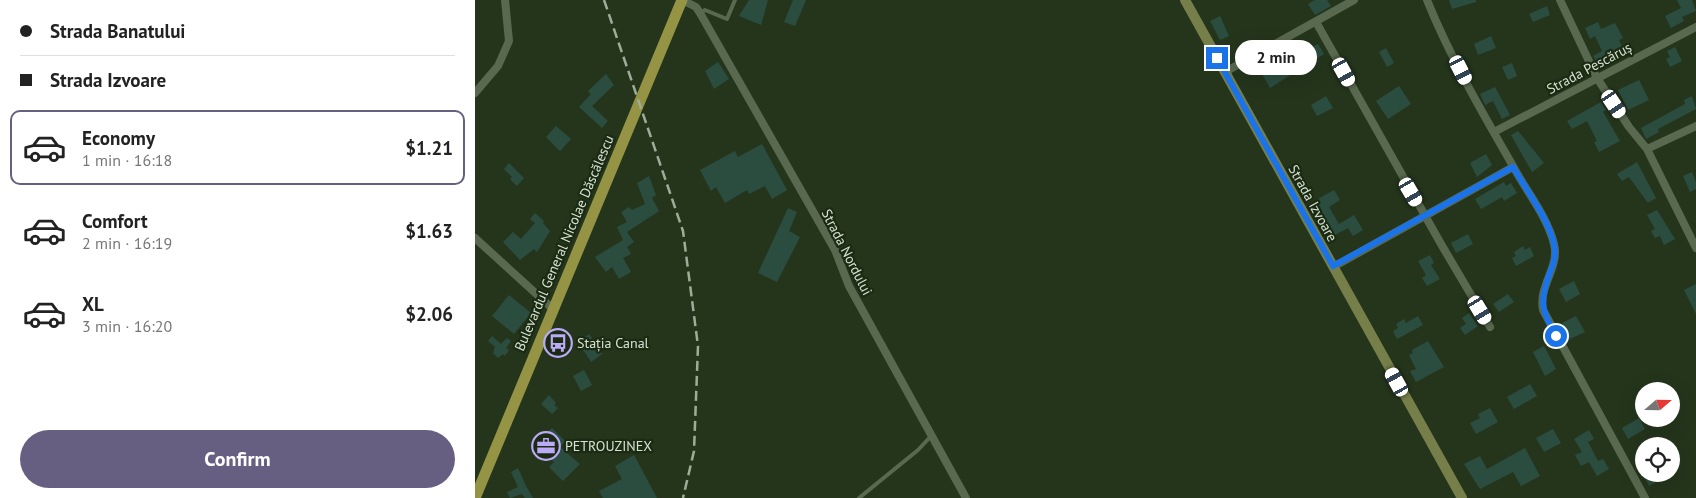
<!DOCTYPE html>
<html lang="en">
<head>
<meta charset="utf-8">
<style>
  :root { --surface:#fff; --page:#f6f6f6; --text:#222; --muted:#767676; --line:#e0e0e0; --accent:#675f81 }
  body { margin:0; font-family:"PT Sans",sans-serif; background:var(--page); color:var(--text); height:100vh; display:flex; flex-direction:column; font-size:19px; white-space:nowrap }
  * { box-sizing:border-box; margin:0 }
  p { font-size:16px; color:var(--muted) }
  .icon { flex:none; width:28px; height:28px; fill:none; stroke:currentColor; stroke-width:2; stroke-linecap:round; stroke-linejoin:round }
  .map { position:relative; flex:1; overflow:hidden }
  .panel { display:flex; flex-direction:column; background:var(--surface); width:475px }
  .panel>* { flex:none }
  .hud { display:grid; align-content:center; height:110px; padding:0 20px; background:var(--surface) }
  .needle { width:32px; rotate:70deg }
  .controls { position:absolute; left:1160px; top:382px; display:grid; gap:10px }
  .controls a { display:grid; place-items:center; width:45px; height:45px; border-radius:50%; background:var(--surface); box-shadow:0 5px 20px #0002; font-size:25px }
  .end { position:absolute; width:22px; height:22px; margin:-11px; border:6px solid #1a73e8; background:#fff; box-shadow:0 0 0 2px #fff }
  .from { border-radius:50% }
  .bubble { position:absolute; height:35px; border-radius:18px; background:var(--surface); box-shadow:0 5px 20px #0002; font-size:16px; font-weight:700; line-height:35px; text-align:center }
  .car { position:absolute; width:15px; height:30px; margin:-15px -8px; border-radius:6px; box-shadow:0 0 4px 1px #0007; background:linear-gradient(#fff 24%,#345 0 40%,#fff 0 76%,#345 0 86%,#fff 0) }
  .hud b { display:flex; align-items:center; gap:18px; height:48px; font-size:19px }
  .hud b+b { border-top:1px solid var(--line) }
  .hud i { width:12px; height:12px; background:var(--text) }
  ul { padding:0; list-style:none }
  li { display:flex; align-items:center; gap:15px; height:75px; margin:0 10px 8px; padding:0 10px; border:2px solid transparent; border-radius:10px }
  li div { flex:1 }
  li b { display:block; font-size:19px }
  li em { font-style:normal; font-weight:700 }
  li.active { border-color:var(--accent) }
  li>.icon { width:45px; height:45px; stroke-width:1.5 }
  .action { display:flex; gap:10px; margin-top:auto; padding:10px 20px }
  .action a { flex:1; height:58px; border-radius:30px; background:var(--accent); color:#fff; font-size:20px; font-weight:700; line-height:58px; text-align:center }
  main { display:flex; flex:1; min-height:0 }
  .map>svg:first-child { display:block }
  .building { fill:#2b4d3f }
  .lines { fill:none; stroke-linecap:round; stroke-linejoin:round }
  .service { stroke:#58694f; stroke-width:4 }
  .minor { stroke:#58694f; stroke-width:8 }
  .secondary { stroke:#767f4a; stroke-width:10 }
  .primary { stroke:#959445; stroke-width:11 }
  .rail { stroke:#a0ac9a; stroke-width:2.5; stroke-dasharray:10 5; stroke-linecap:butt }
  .route { stroke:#1a73e8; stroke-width:6 }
  .labels { text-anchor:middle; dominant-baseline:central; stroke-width:4.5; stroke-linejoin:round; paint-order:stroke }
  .street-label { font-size:14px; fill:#d7e2d2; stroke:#1b2b13 }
  .poi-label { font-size:14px; fill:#d7e2d2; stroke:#1b2b13; text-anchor:start }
</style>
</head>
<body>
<main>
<section class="panel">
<div class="hud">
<b><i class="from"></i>Strada Banatului</b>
<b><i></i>Strada Izvoare</b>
</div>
<ul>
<li class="active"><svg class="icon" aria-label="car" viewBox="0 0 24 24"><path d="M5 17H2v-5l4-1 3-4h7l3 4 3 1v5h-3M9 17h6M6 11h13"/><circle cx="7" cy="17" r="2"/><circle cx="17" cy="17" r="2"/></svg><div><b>Economy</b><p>1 min · 16:18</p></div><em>$1.21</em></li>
<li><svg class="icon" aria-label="car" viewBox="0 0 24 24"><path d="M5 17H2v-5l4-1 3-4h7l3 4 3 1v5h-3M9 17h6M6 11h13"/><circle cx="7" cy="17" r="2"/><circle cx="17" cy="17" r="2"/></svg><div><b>Comfort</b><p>2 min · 16:19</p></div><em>$1.63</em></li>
<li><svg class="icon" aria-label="car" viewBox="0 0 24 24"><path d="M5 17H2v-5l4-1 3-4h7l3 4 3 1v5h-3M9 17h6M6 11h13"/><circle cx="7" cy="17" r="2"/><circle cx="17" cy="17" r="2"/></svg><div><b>XL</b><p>3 min · 16:20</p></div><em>$2.06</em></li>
</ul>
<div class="action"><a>Confirm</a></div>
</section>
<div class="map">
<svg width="1221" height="498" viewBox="0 0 1221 498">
  <rect width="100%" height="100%" fill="#25351c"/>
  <path class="building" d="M 274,0 L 293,0 L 286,25 L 264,16 Z
    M 318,0 L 331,0 L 320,26 L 309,22 Z
    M 840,0 L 852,0 L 856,6 L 840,15 L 833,4 Z
    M 974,0 L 1001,0 L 1001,2 L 977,9 Z
    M 1202,0 L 1217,0 L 1221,11 L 1207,17 L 1209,21 L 1196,28 L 1190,16 L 1206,8 Z
    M 1072,6 L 1075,15 L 1058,22 L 1054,14 Z
    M 745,16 L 754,36 L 745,40 L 735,21 Z
    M 1123,22 L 1126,29 L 1140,23 L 1148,38 L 1144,40 L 1151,55 L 1143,59 L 1141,54 L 1123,64 L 1118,56 L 1127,51 L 1120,36 L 1115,39 L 1110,28 Z
    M 1016,36 L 1021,48 L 1003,55 L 999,44 Z
    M 843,44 L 849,54 L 795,88 L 786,72 Z
    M 1200,47 L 1207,61 L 1195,67 L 1191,59 L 1195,57 L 1192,51 Z
    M 911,48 L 919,63 L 912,67 L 904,52 Z
    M 243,62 L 254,79 L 239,89 L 230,71 Z
    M 1037,63 L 1042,76 L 1033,80 L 1027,67 Z
    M 131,74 L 139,85 L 117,106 L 133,121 L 127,128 L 104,107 L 116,94 L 113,91 Z
    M 1164,80 L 1174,100 L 1153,110 L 1143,90 Z
    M 924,86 L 936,104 L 913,119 L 901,101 Z
    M 1020,87 L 1035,115 L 1027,119 L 1018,101 L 1010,105 L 1005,94 Z
    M 851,96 L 858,108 L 842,116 L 836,105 Z
    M 1217,96 L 1221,109 L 1183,129 L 1184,132 L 1171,139 L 1166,128 L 1210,104 L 1209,100 Z
    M 1126,102 L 1131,110 L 1128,112 L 1145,141 L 1124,152 L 1119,142 L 1122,141 L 1112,121 L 1097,129 L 1092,121 Z
    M 81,126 L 96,139 L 85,151 L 71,137 Z
    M 1043,131 L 1069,163 L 1057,172 L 1036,135 Z
    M 287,144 L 312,190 L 297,199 L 290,186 L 274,194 L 272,190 L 250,203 L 241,187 L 236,191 L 225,170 L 260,151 L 263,157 Z
    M 1011,154 L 1017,165 L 1002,177 L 995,163 Z
    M 1162,162 L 1181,198 L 1173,203 L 1154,177 L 1147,181 L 1142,174 Z
    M 34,163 L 49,178 L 42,186 L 35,179 L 37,177 L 29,169 Z
    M 1217,172 L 1221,182 L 1221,189 L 1215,192 L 1208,176 Z
    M 174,176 L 181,195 L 177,198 L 184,211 L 152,232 L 159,242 L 152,247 L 156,254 L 148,258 L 156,272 L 144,279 L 137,267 L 131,272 L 120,257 L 148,240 L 142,227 L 152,222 L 146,212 L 154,207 L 157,210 L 170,204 L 162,183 Z
    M 1029,182 L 1031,186 L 1036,183 L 1042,193 L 1029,201 L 1027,197 L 1006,209 L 1000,199 Z
    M 859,190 L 865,200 L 854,207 L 864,224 L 879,215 L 888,230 L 878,236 L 873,228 L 858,236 L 841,200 Z
    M 313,208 L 322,212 L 314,231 L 325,237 L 302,282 L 283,273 Z
    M 1182,210 L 1200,239 L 1189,245 L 1185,236 L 1180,238 L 1176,231 L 1180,229 L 1172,215 Z
    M 60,213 L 69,221 L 68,223 L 75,231 L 62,252 L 59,249 L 45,260 L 28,242 L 38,232 L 46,239 L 60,223 L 55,219 Z
    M 993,234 L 998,244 L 981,253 L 976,243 Z
    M 1048,246 L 1050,250 L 1055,247 L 1059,256 L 1041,266 L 1037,258 L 1041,256 L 1039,252 Z
    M 955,255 L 959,263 L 956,265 L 965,279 L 952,286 L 947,278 L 951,275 L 943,261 Z
    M 1099,281 L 1105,294 L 1091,302 L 1084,289 Z
    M 1221,284 L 1221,314 L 1209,290 Z
    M 1033,294 L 1039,302 L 1024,312 L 1018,304 Z
    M 34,295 L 56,313 L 39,334 L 17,316 Z
    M 994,313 L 1003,326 L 990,335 L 985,328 L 991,324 L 987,318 Z
    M 943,316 L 948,325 L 922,339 L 918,331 L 923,328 L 921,324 L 929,319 L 931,323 Z
    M 1101,316 L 1110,332 L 1095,339 L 1087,323 Z
    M 114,334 L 127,354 L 116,362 L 103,342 Z
    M 17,336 L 26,344 L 32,338 L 36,341 L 31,348 L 34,350 L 30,356 L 28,354 L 23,358 L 18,353 L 20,347 L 13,341 Z
    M 953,341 L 969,367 L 941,382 L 935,371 L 941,369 L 934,355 L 938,353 L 937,350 Z
    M 1069,346 L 1081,369 L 1070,376 L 1058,352 Z
    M 109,370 L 117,385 L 106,391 L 98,376 Z
    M 1055,384 L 1062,396 L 1039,409 L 1032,397 Z
    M 74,395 L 81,403 L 79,405 L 83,408 L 77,414 L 66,404 Z
    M 1015,408 L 1023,422 L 1001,434 L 995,423 L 1005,418 L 1003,414 Z
    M 1164,418 L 1170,429 L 1153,439 L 1147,428 Z
    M 77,428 L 90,441 L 85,447 L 105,464 L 88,481 L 74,467 L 79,462 L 61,444 Z
    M 1078,429 L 1086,443 L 1069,452 L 1061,438 Z
    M 1114,430 L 1119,439 L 1113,442 L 1123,461 L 1128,459 L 1134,469 L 1122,476 L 1114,462 L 1106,466 L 1100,455 L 1107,452 L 1099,439 Z
    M 1050,448 L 1065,476 L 1046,486 L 1038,472 L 1005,489 L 989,464 L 1005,456 L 1012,469 Z
    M 159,455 L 182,498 L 128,498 L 124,491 L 147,479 L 140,466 Z
    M 43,468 L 51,486 L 58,498 L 50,498 L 47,494 L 35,498 L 32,492 L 43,487 L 36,472 Z
    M 1168,474 L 1183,474 L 1186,479 L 1174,486 Z"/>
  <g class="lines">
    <path class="service" d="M 225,13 L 230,10 L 252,19 L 260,0
      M 384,498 L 443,450 L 457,435"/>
    <path class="minor" d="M 207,0 L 221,7 L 225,13 L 360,250 L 374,286 L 491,498
      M 952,0 C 975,57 1007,112 1038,166 C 1051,191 1072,216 1079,244 C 1085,267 1063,286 1068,310 L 1170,498
      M 1085,0 L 1122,78 L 1154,127 L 1172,149 L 1221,248
      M 841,22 L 966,244 L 1015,327
      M 750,72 L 879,0
      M 0,93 L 23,66 L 34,41 L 30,0
      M 1019,132 L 1221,27
      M 1172,149 L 1221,126
      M 0,238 L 78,309
      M 858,267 L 1038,167"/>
    <path class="secondary" d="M 710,0 L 987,498"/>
    <path class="primary" d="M 0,498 L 207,0"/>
    <path class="rail" d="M 129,0 L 208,231 L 223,346 L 219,451 L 208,498"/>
  </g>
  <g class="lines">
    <path class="route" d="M 742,58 L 858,266 L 1038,167 C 1051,190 1080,227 1080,253 C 1080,261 1077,268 1074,275 C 1064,303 1067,311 1081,336"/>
  </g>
  <defs>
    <symbol id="bus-ring" viewBox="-11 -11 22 22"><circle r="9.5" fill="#1b2b13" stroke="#bbaaf6" stroke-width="1.5"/><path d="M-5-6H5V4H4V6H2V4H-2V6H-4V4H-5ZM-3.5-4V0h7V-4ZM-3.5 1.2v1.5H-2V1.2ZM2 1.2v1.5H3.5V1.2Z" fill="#bbaaf6"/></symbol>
    <symbol id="office-ring" viewBox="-11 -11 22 22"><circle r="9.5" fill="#1b2b13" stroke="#bbaaf6" stroke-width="1.5"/><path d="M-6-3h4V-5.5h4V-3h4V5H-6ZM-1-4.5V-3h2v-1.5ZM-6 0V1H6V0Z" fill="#bbaaf6"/></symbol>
  </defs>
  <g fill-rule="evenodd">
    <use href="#bus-ring" x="67" y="327" width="32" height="32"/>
    <use href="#office-ring" x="55" y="430" width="32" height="32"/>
  </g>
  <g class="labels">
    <g class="street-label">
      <text transform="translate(1114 68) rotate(-28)">Strada Pescăruș</text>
      <text transform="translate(838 203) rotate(61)">Strada Izvoare</text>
      <text transform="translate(89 243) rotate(-67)">Bulevardul General Nicolae Dăscălescu</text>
      <text transform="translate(372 252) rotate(63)">Strada Nordului</text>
    </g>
    <g class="poi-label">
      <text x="102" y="343">Stația Canal</text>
      <text x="90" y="446">PETROUZINEX</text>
    </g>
  </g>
</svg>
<div class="controls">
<a><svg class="needle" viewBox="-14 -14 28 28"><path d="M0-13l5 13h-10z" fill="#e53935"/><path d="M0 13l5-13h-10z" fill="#767676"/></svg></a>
<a><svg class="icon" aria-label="locate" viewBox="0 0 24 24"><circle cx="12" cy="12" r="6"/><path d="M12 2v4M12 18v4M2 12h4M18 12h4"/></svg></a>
</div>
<i class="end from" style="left:1081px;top:336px"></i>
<i class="end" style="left:742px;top:58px"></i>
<div class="bubble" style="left:760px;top:40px;width:82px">2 min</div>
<i class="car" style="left:986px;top:70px;rotate:153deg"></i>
<i class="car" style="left:869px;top:72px;rotate:151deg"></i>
<i class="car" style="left:1139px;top:104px;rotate:146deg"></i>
<i class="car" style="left:936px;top:192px;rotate:150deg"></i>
<i class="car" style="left:1005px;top:310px;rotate:149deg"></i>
<i class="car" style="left:922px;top:382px;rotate:331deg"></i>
</div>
</main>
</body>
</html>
